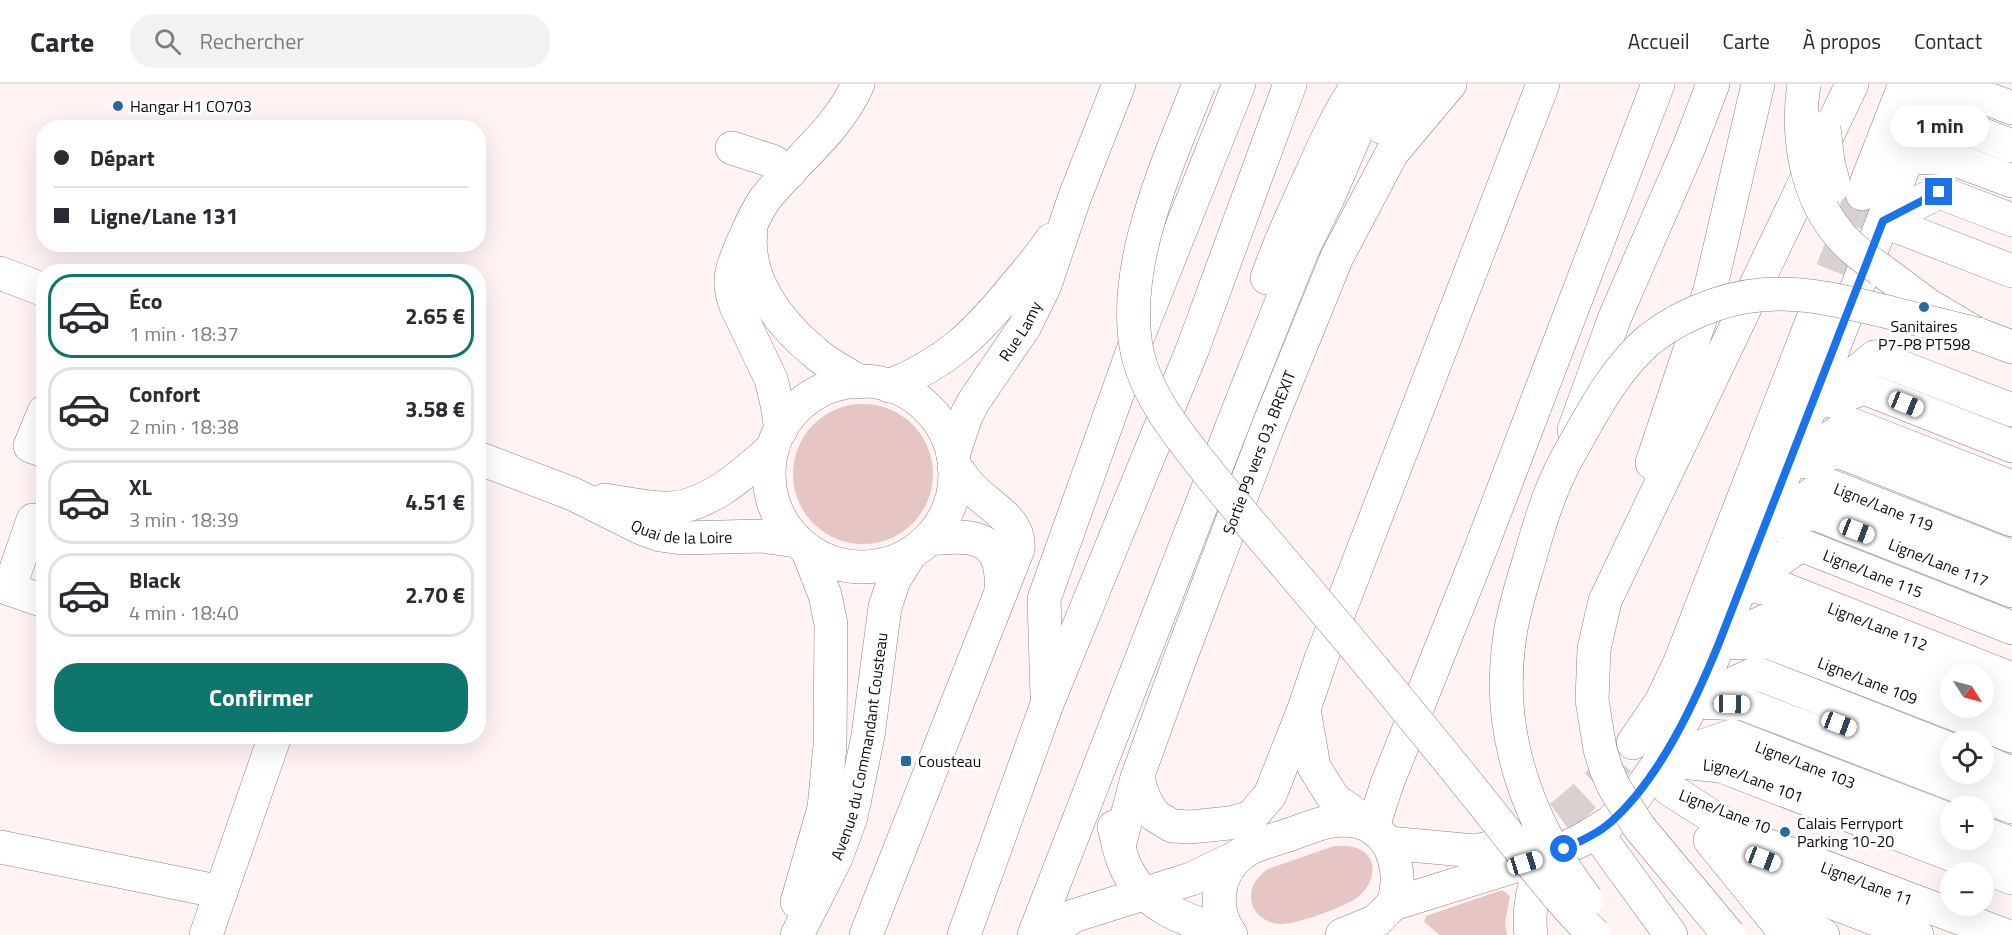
<!DOCTYPE html>
<html lang="fr">
<head>
<meta charset="utf-8">
<style>
  :root { --surface:#fff; --page:#f2f2f3; --text:#2b2b33; --muted:#7c7c81; --line:#e1e1e2; --accent:#0f766e }
  body { margin:0; font-family:"Titillium Web",sans-serif; background:var(--page); color:var(--text); height:100vh; display:flex; flex-direction:column; font-size:22px; white-space:nowrap }
  * { box-sizing:border-box; margin:0 }
  p { font-size:20px; color:var(--muted) }
  .icon { flex:none; width:33px; height:33px; fill:none; stroke:currentColor; stroke-width:2; stroke-linecap:round; stroke-linejoin:round }
  .map { position:relative; flex:1; overflow:hidden }
  .drawer { position:absolute; left:36px; top:180px; width:450px; height:480px; display:flex; flex-direction:column; background:var(--surface); border-radius:24px; box-shadow:0 6px 24px #0002 }
  .drawer>* { flex:none }
  .banner { position:absolute; left:36px; top:36px; width:450px; height:132px; border-radius:24px; box-shadow:0 6px 24px #0002; display:grid; align-content:center; height:132px; padding:0 18px; background:var(--surface) }
  .needle { width:39px; rotate:126deg }
  .buttons { position:absolute; left:1940px; top:580px; display:grid; gap:12px }
  .buttons a { display:grid; place-items:center; width:54px; height:54px; border-radius:50%; background:var(--surface); box-shadow:0 6px 24px #0002; font-size:30px }
  .end { position:absolute; width:27px; height:27px; margin:-14px; border:8px solid #1a73e8; background:#fff; box-shadow:0 0 0 3px #fff }
  .from { border-radius:50% }
  .bubble { position:absolute; height:42px; border-radius:21px; background:var(--surface); box-shadow:0 6px 24px #0002; font-size:20px; font-weight:700; line-height:42px; text-align:center }
  .car { position:absolute; width:18px; height:36px; margin:-18px -9px; border-radius:8px; box-shadow:0 0 4px 2px #0007; background:linear-gradient(#fff 24%,#345 0 40%,#fff 0 76%,#345 0 86%,#fff 0) }
  .banner b { display:flex; align-items:center; gap:21px; height:57px; font-size:22px }
  .banner b+b { border-top:2px solid var(--line) }
  .banner i { width:15px; height:15px; background:var(--text) }
  ul { padding:10px 0 0; list-style:none }
  li { display:flex; align-items:center; gap:18px; height:84px; margin:0 12px 9px; padding:0 6px; border:3px solid var(--line); border-radius:24px }
  li div { flex:1 }
  li b { display:block; font-size:22px }
  li em { font-style:normal; font-weight:700 }
  li.on { border-color:var(--accent) }
  li>.icon { width:54px; height:54px; stroke-width:1.5 }
  .action { display:flex; gap:12px; margin-top:auto; padding:12px 18px }
  .action a { flex:1; height:69px; border-radius:24px; background:var(--accent); color:#fff; font-size:24px; font-weight:700; line-height:69px; text-align:center }
  header { display:flex; align-items:center; gap:36px; box-sizing:border-box; height:84px; padding:0 30px; background:var(--surface); border-bottom:2px solid var(--line) }
  header strong { font-size:28px }
  nav { display:flex; gap:33px; margin-inline-start:auto; font-size:21px }
  .search { width:420px; height:54px; background:var(--page); display:flex; align-items:center; gap:15px; box-sizing:border-box; padding:0 21px; border-radius:24px; color:var(--muted); font-size:22px }
  .map>svg:first-child { display:block }
  .green { fill:#e6c6c4 }
  .lines { fill:none; stroke-linecap:round; stroke-linejoin:round }
  .minor-tunnel { stroke:#dbd0d0; stroke-width:33; stroke-dasharray:33 16; stroke-linecap:butt }
  .minor-casing { stroke:#928180; stroke-width:34 }
  .minor { stroke:#fff; stroke-width:33 }
  .minor-bridge-casing { stroke:#928180; stroke-width:34; stroke-linecap:butt }
  .minor-bridge { stroke:#fff; stroke-width:33 }
  .route { stroke:#1a73e8; stroke-width:8 }
  .poi-dot { fill:#276aa0; stroke:#fff; stroke-width:2 }
  .labels { text-anchor:middle; dominant-baseline:central; stroke-width:6; stroke-linejoin:round; paint-order:stroke }
  .poi-label { font-size:16px; fill:#100a0a; stroke:#fff; text-anchor:start }
  .street-label { font-size:16px; fill:#100a0a; stroke:#fff }
</style>
</head>
<body>
<header>
<strong>Carte</strong>
<div class="search"><svg class="icon" aria-label="search" viewBox="0 0 24 24"><circle cx="10" cy="10" r="6"/><path d="M15 15l6 6"/></svg>Rechercher</div>
<nav><a>Accueil</a><a>Carte</a><a>À propos</a><a>Contact</a></nav>
</header>
<div class="map">
<svg width="2012" height="851" viewBox="0 0 2012 851">
  <rect width="100%" height="100%" fill="#fff3f3"/>
  <path class="green" d="M793 390a70 70 0 1 1 140 0a70 70 0 1 1-140 0Z
    M 1334,762 C 1343,762 1353,761 1361,766 C 1382,778 1371,805 1355,815 C 1342,824 1294,841 1280,840 C 1268,840 1255,831 1252,820 C 1248,804 1256,794 1268,785 Z
    M 1502,806 L 1510,812 L 1505,839 L 1507,851 L 1440,851 L 1424,838 L 1426,832 Z"/>
  <g class="lines">
    <path class="minor-tunnel" d="M 1814,232 L 1862,110
      M 1517,757 C 1566,736 1600,700 1633,659"/>
    <defs>
      <g id="minor">
        <path d="M 1543,0 L 1321,575 L 1304,625 L 1314,683 L 1334,715 L 1373,743 L 1387,700 L 1481,464 L 1658,0"/>
        <path d="M 1931,13 L 1978,11 L 2012,24"/>
        <path d="M 1381,43 L 1415,0"/>
        <path d="M 732,64 L 772,77 L 790,88"/>
        <path d="M 1908,73 L 1965,44 L 2012,62"/>
        <path d="M 1910,73 L 1953,75 L 2012,97"/>
        <path d="M 1862,110 L 1905,0"/>
        <path d="M 1883,137 L 1939,108 L 2012,136"/>
        <path d="M 1883,137 L 2012,187"/>
        <path d="M 751,147 C 745,194 778,238 813,267 C 827,280 844,288 860,298"/>
        <path d="M 1881,186 L 1928,221 L 1977,250 L 2012,263"/>
        <path d="M 0,189 L 44,206"/>
        <path d="M 1267,194 C 1279,160 1294,127 1309,95 C 1323,63 1338,30 1358,0"/>
        <circle cx="862" cy="390" r="93"/>
        <path d="M 889,302 C 946,279 976,250 1014,203 C 1027,188 1040,173 1051,156"/>
        <path d="M 1829,317 L 1864,304 L 2012,362"/>
        <path d="M 1812,323 L 1875,273 L 2012,326"/>
        <path d="M 44,328 L 30,362 L 44,367"/>
        <path d="M 781,346 L 777,320 L 771,295 L 736,222 C 726,196 732,184 742,160 C 749,145 755,129 765,115 C 796,76 838,46 858,0"/>
        <path d="M 1574,346 L 1615,233 L 1689,63 L 1713,0"/>
        <path id="s1" d="M 953,371 L 966,332 L 974,317 L 1025,242 L 1045,201 L 1074,115 L 1119,0"/>
        <path id="s2" d="M 478,374 L 573,410 L 641,444 L 660,451 L 682,454 L 762,452 L 797,457"/>
        <path d="M 1804,378 L 1838,367 L 2012,436"/>
        <path d="M 1652,379 L 1710,206 L 1758,0"/>
        <path d="M 1788,383 L 1850,340 L 2012,403"/>
        <path d="M 605,416 C 626,419 648,425 670,424 C 710,422 744,389 773,364"/>
        <path d="M 44,440 L 33,436 L 9,505 L 44,517"/>
        <path id="s3" d="M 1779,441 L 1813,429 L 2012,507"/>
        <path id="s4" d="M 1763,446 L 1826,400 L 2012,473"/>
        <path d="M 929,455 C 972,450 1004,451 1001,505"/>
        <path id="s5" d="M 1741,502 L 1801,461 L 2012,544"/>
        <path id="s6" d="M 1741,502 L 1784,505 L 2012,595"/>
        <path d="M 1605,517 L 1852,0"/>
        <path d="M 1729,554 L 1778,531 L 1950,596"/>
        <path id="s7" d="M 1719,559 L 1768,558 L 2012,652"/>
        <path d="M 1983,609 L 2012,620"/>
        <path d="M 1047,611 L 1044,515 L 1137,255 L 1239,0"/>
        <path d="M 1700,615 L 1756,589 L 1950,665"/>
        <path d="M 1693,618 L 1744,620 L 2012,723"/>
        <path d="M 1633,659 L 1661,618 L 1680,578 L 1814,232"/>
        <path id="s8" d="M 1673,672 L 1732,652 L 1950,736"/>
        <path id="s9" d="M 1660,676 L 1721,682 L 2012,794"/>
        <path d="M 1983,677 L 2012,689"/>
        <path d="M 1137,694 L 1145,716 L 1154,731 L 1172,742 L 1190,743 L 1230,739 L 1251,733 L 1270,711 L 1304,625"/>
        <path id="s10" d="M 1669,705 L 1743,752 L 2004,851"/>
        <path d="M 1114,743 C 1117,755 1119,767 1124,779 C 1141,822 1188,838 1230,849"/>
        <path d="M 1596,748 L 1671,851"/>
        <path d="M 1983,749 L 2012,760"/>
        <path d="M 1710,756 L 1787,851"/>
        <path d="M 1731,756 L 1784,800 L 1917,851"/>
        <path d="M 1388,759 C 1398,780 1400,798 1393,820"/>
        <path id="s11" d="M 1119,762 L 1137,694 L 1180,575 L 1267,345 L 1337,173 L 1392,69 L 1450,0"/>
        <path d="M 0,763 L 221,808"/>
        <path d="M 797,818 L 824,724 L 830,661 L 831,540 L 825,511 L 807,465"/>
        <path d="M 1769,819 L 1823,851"/>
        <path d="M 206,851 L 275,652"/>
        <path id="s12" d="M 797,851 L 836,774 L 851,733 L 868,652 L 885,523 L 894,496 L 910,470"/>
        <path d="M 866,851 L 1018,465 C 1021,437 992,424 975,407 C 967,400 961,390 954,382"/>
        <path d="M 964,851 L 1047,620 L 1193,264 L 1290,0"/>
        <path d="M 1034,851 L 1240,322 L 1302,167 L 1327,116 L 1356,49 L 1387,0"/>
        <path d="M 1048,851 L 1073,832 L 1191,795 L 1237,773"/>
        <path d="M 1231,851 C 1211,823 1217,785 1247,766 C 1260,759 1277,755 1291,750 C 1314,742 1334,732 1359,738 C 1371,741 1380,749 1388,759 L 1475,767 L 1508,760"/>
        <path d="M 1342,851 L 1376,837 L 1393,820 L 1544,773 L 1580,757 L 1611,738 L 1633,716 L 1665,670 L 1690,625 L 1713,574 L 1936,0"/>
        <path d="M 1531,851 C 1527,822 1535,800 1544,773"/>
      </g>
    </defs>
    <use href="#minor" class="minor-casing"/>
    <use href="#minor" class="minor"/>
    <defs>
      <path id="minor-bridge" d="M 1199,0 C 1168,79 1118,186 1138,272 C 1148,312 1175,346 1200,378 C 1222,406 1245,433 1269,461 C 1314,514 1360,568 1404,622 C 1442,668 1480,715 1517,762 C 1542,792 1566,824 1595,851
        M 1804,0 C 1796,50 1805,110 1839,150 C 1851,165 1866,175 1881,186
        M 1824,44 L 1828,78 L 1834,101
        M 1605,517 L 1594,565 L 1592,616 L 1600,665 L 1606,685 L 1614,703 L 1639,743 L 1729,851
        M 1587,816 C 1546,763 1516,700 1508,632 C 1505,605 1506,578 1510,551 C 1513,530 1519,510 1525,490 C 1535,457 1544,421 1559,390 C 1564,378 1571,367 1577,356 C 1597,320 1618,282 1650,255 C 1669,240 1691,229 1714,221 C 1773,200 1825,213 1884,227 C 1915,235 1946,242 1977,250"/>
    </defs>
    <use href="#minor-bridge" class="minor-bridge-casing"/>
    <use href="#minor-bridge" class="minor-bridge"/>
  </g>
  <g class="lines">
    <path class="route" d="M 1564,765 C 1581,757 1599,749 1612,737 C 1660,694 1695,618 1719,559 L 1883,137 L 1939,108"/>
  </g>
  <g class="poi-dot">
    <circle cx="118" cy="22" r="6"/>
    <circle cx="1924" cy="223" r="6"/>
    <rect x="900" y="671" width="12" height="12" rx="3"/>
    <circle cx="1785" cy="748" r="6"/>
  </g>
  <g class="labels">
    <g class="poi-label">
      <text x="130" y="22">Hangar H1 CO703</text>
      <text x="1924" y="242" text-anchor="middle">Sanitaires<tspan x="1924" dy="18">P7-P8 PT598</tspan></text>
      <text x="918" y="677">Cousteau</text>
      <text x="1797" y="739">Calais Ferryport<tspan x="1797" dy="18">Parking 10-20</tspan></text>
    </g>
    <g class="street-label">
      <text stroke="none"><textPath href="#s1" startOffset="142">Rue Lamy</textPath></text>
      <text stroke="none"><textPath href="#s11" startOffset="418">Sortie P9 vers O3, BREXIT</textPath></text>
      <text stroke="none"><textPath href="#s4" startOffset="140">Ligne/Lane 119</textPath></text>
      <text stroke="none"><textPath href="#s2" startOffset="219">Quai de la Loire</textPath></text>
      <text stroke="none"><textPath href="#s3" startOffset="171">Ligne/Lane 117</textPath></text>
      <text stroke="none"><textPath href="#s5" startOffset="150">Ligne/Lane 115</textPath></text>
      <text stroke="none"><textPath href="#s6" startOffset="144">Ligne/Lane 112</textPath></text>
      <text stroke="none"><textPath href="#s7" startOffset="156">Ligne/Lane 109</textPath></text>
      <text stroke="none"><textPath href="#s12" startOffset="201">Avenue du Commandant Cousteau</textPath></text>
      <text stroke="none"><textPath href="#s8" startOffset="141">Ligne/Lane 103</textPath></text>
      <text stroke="none"><textPath href="#s9" startOffset="96">Ligne/Lane 101</textPath></text>
      <text transform="translate(1725 727) rotate(21)">Ligne/Lane 10</text>
      <text stroke="none"><textPath href="#s10" startOffset="220">Ligne/Lane 11</textPath></text>
    </g>
  </g>
</svg>
<div class="buttons">
<a><svg class="needle" viewBox="-14 -14 28 28"><path d="M0-13l5 13h-10z" fill="#e53935"/><path d="M0 13l5-13h-10z" fill="#7c7c81"/></svg></a>
<a><svg class="icon" aria-label="locate" viewBox="0 0 24 24"><circle cx="12" cy="12" r="6"/><path d="M12 2v4M12 18v4M2 12h4M18 12h4"/></svg></a>
<a>+</a>
<a>−</a>
</div>
<i class="end from" style="left:1564px;top:765px"></i>
<i class="end" style="left:1939px;top:108px"></i>
<div class="bubble" style="left:1890px;top:21px;width:99px">1 min</div>
<i class="car" style="left:1906px;top:320px;rotate:112deg"></i>
<i class="car" style="left:1857px;top:447px;rotate:111deg"></i>
<i class="car" style="left:1732px;top:620px;rotate:91deg"></i>
<i class="car" style="left:1839px;top:640px;rotate:111deg"></i>
<i class="car" style="left:1763px;top:775px;rotate:111deg"></i>
<i class="car" style="left:1525px;top:779px;rotate:73deg"></i>
<div class="banner">
<b><i class="from"></i>Départ</b>
<b><i></i>Ligne/Lane 131</b>
</div>
<section class="drawer">
<ul>
<li class="on"><svg class="icon" aria-label="car" viewBox="0 0 24 24"><path d="M5 17H2v-5l4-1 3-4h7l3 4 3 1v5h-3M9 17h6M6 11h13"/><circle cx="7" cy="17" r="2"/><circle cx="17" cy="17" r="2"/></svg><div><b>Éco</b><p>1 min · 18:37</p></div><em>2.65 €</em></li>
<li><svg class="icon" aria-label="car" viewBox="0 0 24 24"><path d="M5 17H2v-5l4-1 3-4h7l3 4 3 1v5h-3M9 17h6M6 11h13"/><circle cx="7" cy="17" r="2"/><circle cx="17" cy="17" r="2"/></svg><div><b>Confort</b><p>2 min · 18:38</p></div><em>3.58 €</em></li>
<li><svg class="icon" aria-label="car" viewBox="0 0 24 24"><path d="M5 17H2v-5l4-1 3-4h7l3 4 3 1v5h-3M9 17h6M6 11h13"/><circle cx="7" cy="17" r="2"/><circle cx="17" cy="17" r="2"/></svg><div><b>XL</b><p>3 min · 18:39</p></div><em>4.51 €</em></li>
<li><svg class="icon" aria-label="car" viewBox="0 0 24 24"><path d="M5 17H2v-5l4-1 3-4h7l3 4 3 1v5h-3M9 17h6M6 11h13"/><circle cx="7" cy="17" r="2"/><circle cx="17" cy="17" r="2"/></svg><div><b>Black</b><p>4 min · 18:40</p></div><em>2.70 €</em></li>
</ul>
<div class="action"><a>Confirmer</a></div>
</section>
</div>
</body>
</html>
